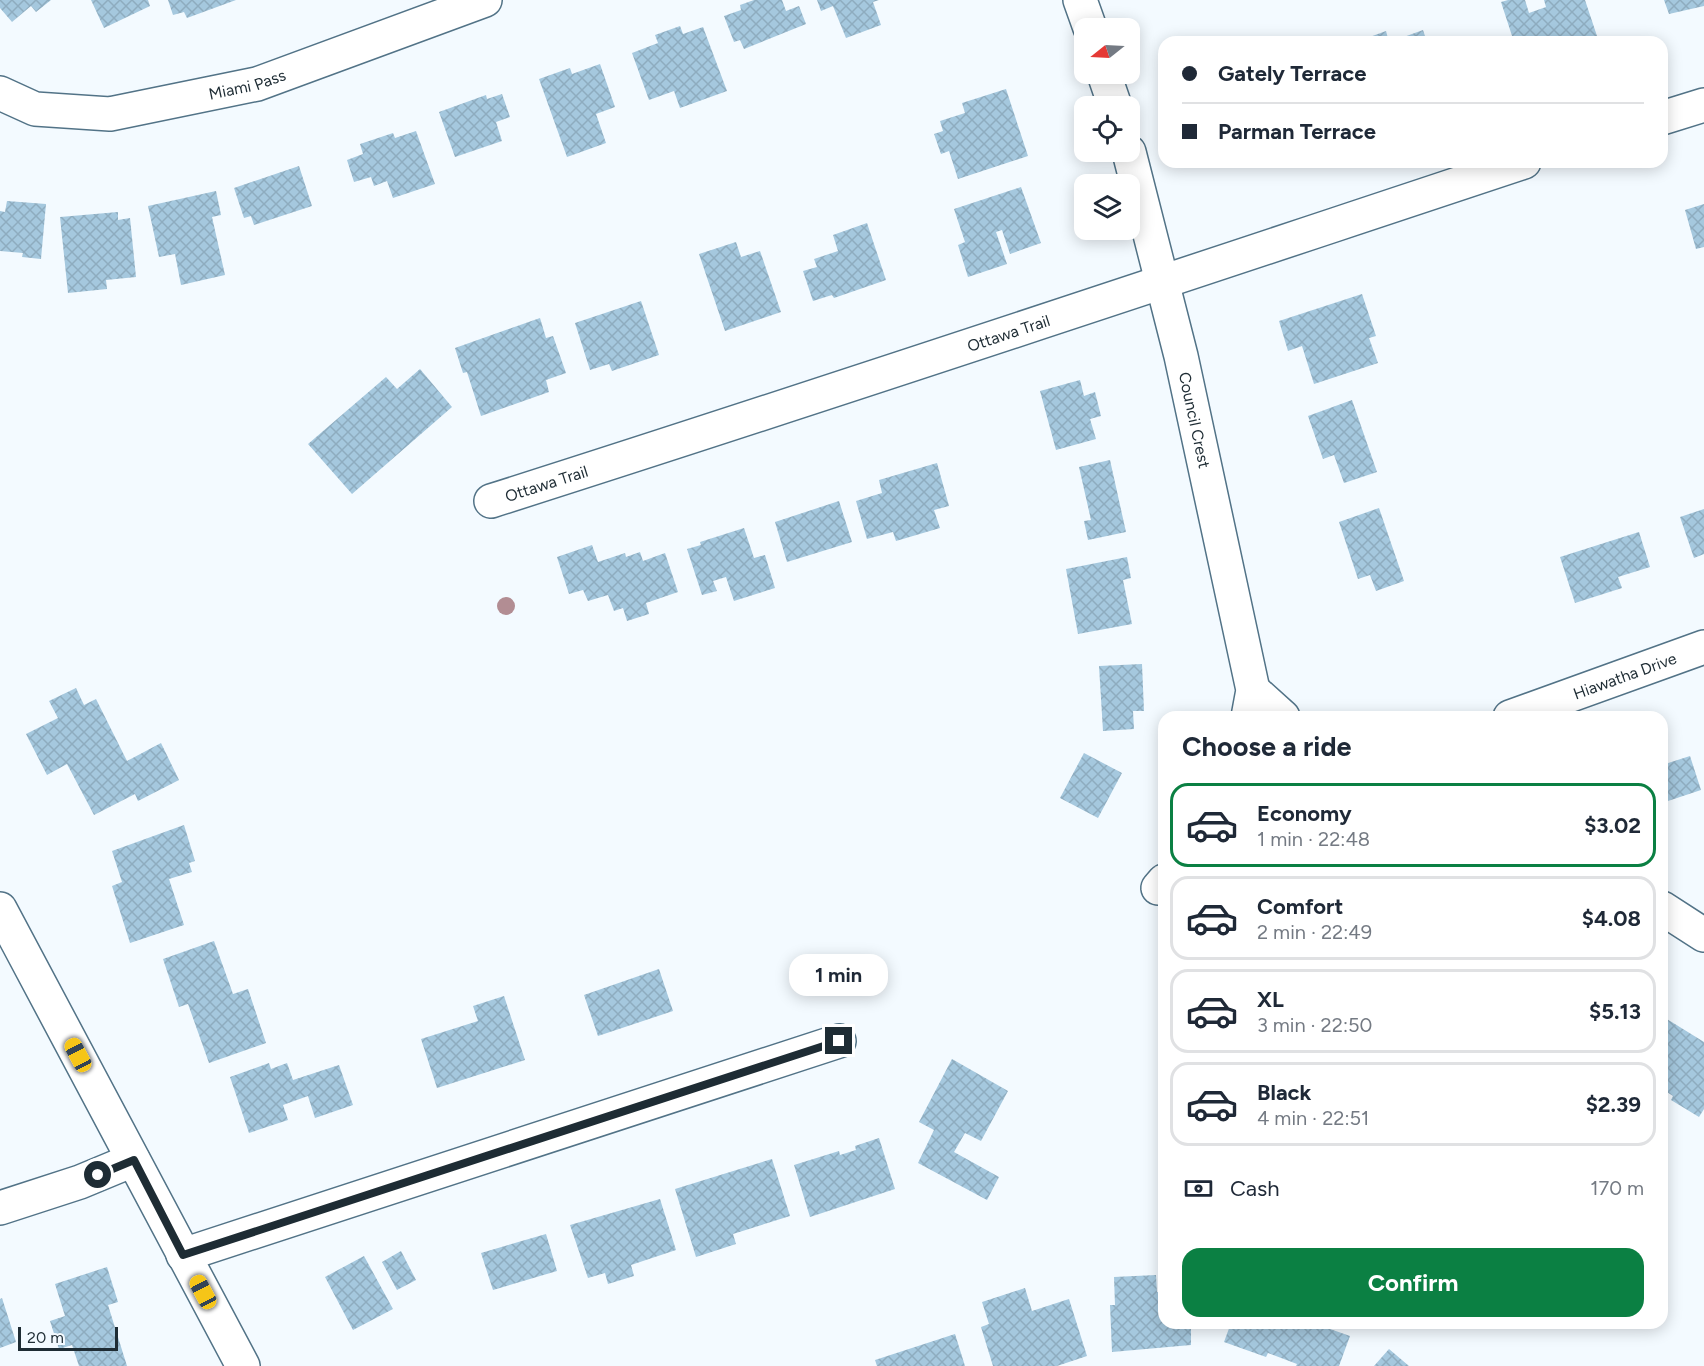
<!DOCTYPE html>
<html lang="en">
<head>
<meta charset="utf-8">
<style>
  :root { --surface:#fff; --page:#f6f6f7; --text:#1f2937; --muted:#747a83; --line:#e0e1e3; --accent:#0b8043 }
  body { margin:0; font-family:Figtree,sans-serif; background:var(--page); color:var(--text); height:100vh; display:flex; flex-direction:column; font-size:22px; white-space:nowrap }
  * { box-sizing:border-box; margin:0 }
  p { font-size:20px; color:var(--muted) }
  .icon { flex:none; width:33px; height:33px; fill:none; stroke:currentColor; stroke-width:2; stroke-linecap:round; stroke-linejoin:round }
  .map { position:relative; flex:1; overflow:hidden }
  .details { position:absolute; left:1158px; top:711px; width:510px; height:618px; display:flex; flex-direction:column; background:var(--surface); border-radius:18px; box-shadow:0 3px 15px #0003 }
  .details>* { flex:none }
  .hud { position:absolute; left:1158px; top:36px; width:510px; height:132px; border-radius:18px; box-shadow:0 3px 15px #0003; display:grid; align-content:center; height:132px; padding:0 24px; background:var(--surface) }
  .needle { width:39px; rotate:252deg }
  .tools { position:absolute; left:1074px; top:18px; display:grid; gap:12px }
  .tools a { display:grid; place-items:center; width:66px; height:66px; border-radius:12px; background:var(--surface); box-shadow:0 3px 15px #0003; font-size:30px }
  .scale { position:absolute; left:18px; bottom:15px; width:100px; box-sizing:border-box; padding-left:6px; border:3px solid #1e2c34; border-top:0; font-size:16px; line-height:21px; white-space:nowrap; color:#1e2c34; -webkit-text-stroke:4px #f3faff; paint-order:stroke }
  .end { position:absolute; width:27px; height:27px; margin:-14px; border:8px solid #1e2c34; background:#fff; box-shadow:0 0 0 3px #fff }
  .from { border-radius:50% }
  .bubble { position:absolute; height:42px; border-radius:18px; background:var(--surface); box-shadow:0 3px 15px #0003; font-size:20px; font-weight:700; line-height:42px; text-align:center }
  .car { position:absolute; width:18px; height:36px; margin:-18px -9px; border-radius:8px; box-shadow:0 0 4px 2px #0007; background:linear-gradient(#f5c518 24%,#345 0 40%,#f5c518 0 76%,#345 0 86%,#f5c518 0) }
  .hud b { display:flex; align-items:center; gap:21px; height:57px; font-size:22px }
  .hud b+b { border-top:2px solid var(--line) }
  .hud i { width:15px; height:15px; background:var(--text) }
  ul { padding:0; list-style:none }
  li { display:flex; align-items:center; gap:18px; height:84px; margin:0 12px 9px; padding:0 12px; border:3px solid var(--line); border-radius:18px }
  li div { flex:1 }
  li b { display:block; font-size:22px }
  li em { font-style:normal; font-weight:700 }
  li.selected { border-color:var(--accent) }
  li>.icon { width:54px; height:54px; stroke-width:1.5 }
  h2 { padding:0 24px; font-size:27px; line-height:72px }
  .pay { display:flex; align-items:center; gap:15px; height:66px; padding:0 24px; font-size:22px }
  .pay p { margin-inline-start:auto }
  .button { display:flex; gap:12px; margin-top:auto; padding:12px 24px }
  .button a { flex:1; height:69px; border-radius:18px; background:var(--accent); color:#fff; font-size:24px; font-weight:700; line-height:69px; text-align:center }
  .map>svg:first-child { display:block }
  .building { fill:url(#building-cross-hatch) }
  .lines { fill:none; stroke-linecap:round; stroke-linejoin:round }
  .minor-casing { stroke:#527387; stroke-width:36 }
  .tertiary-casing { stroke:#527387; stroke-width:36 }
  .minor { stroke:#fff; stroke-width:33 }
  .tertiary { stroke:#fff; stroke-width:33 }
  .tree { fill:#b28d93 }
  .route { stroke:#1e2c34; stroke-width:8 }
  .labels { text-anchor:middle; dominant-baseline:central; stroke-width:4.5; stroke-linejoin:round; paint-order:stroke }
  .street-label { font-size:16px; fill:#1e2c34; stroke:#f3faff }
</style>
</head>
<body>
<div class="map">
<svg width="1704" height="1366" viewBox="0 0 1704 1366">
  <defs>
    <pattern id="building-cross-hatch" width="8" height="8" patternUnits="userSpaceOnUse" patternTransform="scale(1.5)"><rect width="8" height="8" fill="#a5c8de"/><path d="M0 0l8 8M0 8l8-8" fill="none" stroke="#8eacbf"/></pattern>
  </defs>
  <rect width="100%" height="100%" fill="#f3faff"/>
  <path class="building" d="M 0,0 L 51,0 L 36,12 L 31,6 L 12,22 L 0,8 Z
    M 91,0 L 148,0 L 150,6 L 104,28 Z
    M 168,0 L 236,0 L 187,18 L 184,12 L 173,15 Z
    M 754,0 L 782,0 L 786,11 L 799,6 L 806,24 L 744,49 L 740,40 L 734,42 L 724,16 L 741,10 L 740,5 Z
    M 817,0 L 879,0 L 873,2 L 881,25 L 846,38 L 833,6 L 821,11 Z
    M 1508,0 L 1525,0 L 1529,13 L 1546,7 L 1544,0 L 1585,0 L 1599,42 L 1514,42 L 1501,2 Z
    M 1664,0 L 1704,0 L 1704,6 L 1669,14 Z
    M 680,26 L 683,34 L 703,27 L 727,91 L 680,108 L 674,91 L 649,100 L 632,53 L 658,43 L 655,35 Z
    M 1423,30 L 1427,42 L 1390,42 Z
    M 1386,31 L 1389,42 L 1356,42 Z
    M 600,64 L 615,107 L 596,114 L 606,143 L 567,157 L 539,79 L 570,68 L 572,74 Z
    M 1006,89 L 1028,156 L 958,179 L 949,151 L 941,154 L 934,134 L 943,131 L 940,121 L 965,113 L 962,103 Z
    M 502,94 L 510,117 L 496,122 L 502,141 L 455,157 L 439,112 L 486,95 L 487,99 Z
    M 416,131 L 435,184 L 393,198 L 387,181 L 374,186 L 371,177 L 354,182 L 347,160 L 363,154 L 360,144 L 393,133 L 395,138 Z
    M 299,166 L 312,206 L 254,225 L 251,216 L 244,218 L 234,188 Z
    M 1021,187 L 1041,243 L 1010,254 L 1002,230 L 996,232 L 1007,264 L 968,277 L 958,245 L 965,242 L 954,209 Z
    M 216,191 L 221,215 L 212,217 L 225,275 L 181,285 L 175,254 L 159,257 L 148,206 Z
    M 7,201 L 46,204 L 41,259 L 22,257 L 23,253 L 0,251 L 0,211 L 5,212 Z
    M 1704,204 L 1704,247 L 1696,249 L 1685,210 Z
    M 118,212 L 118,220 L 130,218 L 136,277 L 106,280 L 107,289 L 68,293 L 60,217 Z
    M 867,223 L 886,280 L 834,298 L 832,295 L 813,301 L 803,271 L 817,267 L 814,259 L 838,251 L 833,235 Z
    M 736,242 L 741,257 L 760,251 L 781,312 L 725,331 L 699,254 Z
    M 1362,294 L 1376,336 L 1369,338 L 1378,363 L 1314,384 L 1302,346 L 1288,351 L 1279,321 Z
    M 641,301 L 659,355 L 612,371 L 609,364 L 590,370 L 575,323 Z
    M 540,318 L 546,338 L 553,336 L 566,373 L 546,380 L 549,392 L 481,416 L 467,372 L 463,373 L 455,348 Z
    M 420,369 L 452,407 L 352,494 L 308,444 L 386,377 L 397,389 Z
    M 1080,380 L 1084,396 L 1095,392 L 1101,416 L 1090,419 L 1096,439 L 1056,450 L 1040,391 Z
    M 1352,400 L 1377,472 L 1344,483 L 1334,455 L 1323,459 L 1308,416 Z
    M 1110,460 L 1126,532 L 1088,540 L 1084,521 L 1091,520 L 1079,467 Z
    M 937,463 L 949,506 L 934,510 L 940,528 L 896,541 L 893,532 L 867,539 L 856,501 L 882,493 L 879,480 Z
    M 839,501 L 852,542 L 787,562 L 775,522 Z
    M 1379,508 L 1404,581 L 1376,591 L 1370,575 L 1358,579 L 1339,522 Z
    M 1704,509 L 1704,554 L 1694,558 L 1680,517 Z
    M 744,528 L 754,558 L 765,555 L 775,588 L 734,601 L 726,577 L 713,581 L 717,591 L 702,595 L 687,549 L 701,545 L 700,542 Z
    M 1639,532 L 1650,567 L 1618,577 L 1622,588 L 1575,603 L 1560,557 Z
    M 592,545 L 598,562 L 625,553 L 626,557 L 640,552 L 643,561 L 665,553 L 678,592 L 646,603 L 649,614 L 627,621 L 623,608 L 614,611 L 608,595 L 588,601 L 583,590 L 569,594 L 557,557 Z
    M 1127,557 L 1131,578 L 1123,580 L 1132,624 L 1078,634 L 1066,569 Z
    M 1142,664 L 1144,711 L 1133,711 L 1134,729 L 1103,731 L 1099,666 Z
    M 76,688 L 84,705 L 96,699 L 127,761 L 161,743 L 179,780 L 138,801 L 135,794 L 94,815 L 67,764 L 47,775 L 26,734 L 58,718 L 49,701 Z
    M 1084,753 L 1122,773 L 1098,818 L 1060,798 Z
    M 1690,756 L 1701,790 L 1662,803 L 1662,765 Z
    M 184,825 L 195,861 L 189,863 L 192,872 L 169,879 L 184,925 L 130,943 L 112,886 L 122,882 L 112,851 Z
    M 214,941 L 233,994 L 248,989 L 266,1043 L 209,1063 L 188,1004 L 179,1007 L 163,959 Z
    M 659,969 L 673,1011 L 598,1036 L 584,995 Z
    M 504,996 L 525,1060 L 437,1088 L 421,1039 L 478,1021 L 473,1006 Z
    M 1662,1016 L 1704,1042 L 1704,1109 L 1699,1117 L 1671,1100 L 1673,1096 L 1662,1089 Z
    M 952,1059 L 1008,1091 L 981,1141 L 965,1133 L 954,1152 L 999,1177 L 987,1200 L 918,1163 L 934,1130 L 919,1122 Z
    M 269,1063 L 271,1069 L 287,1063 L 293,1080 L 339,1065 L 353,1105 L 315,1118 L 308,1096 L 283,1105 L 288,1120 L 249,1133 L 230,1077 Z
    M 879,1138 L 895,1189 L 810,1217 L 794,1165 L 839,1151 L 840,1155 L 856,1150 L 855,1146 Z
    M 772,1159 L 790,1216 L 733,1234 L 736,1244 L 696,1257 L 675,1189 Z
    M 660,1199 L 676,1250 L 631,1265 L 634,1276 L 608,1284 L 605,1273 L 588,1278 L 570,1225 Z
    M 546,1234 L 557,1271 L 493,1290 L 481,1253 Z
    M 401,1251 L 416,1280 L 397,1290 L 382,1262 Z
    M 364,1256 L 393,1309 L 353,1330 L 325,1277 Z
    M 107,1267 L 118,1302 L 108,1305 L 127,1366 L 79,1366 L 72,1345 L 59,1349 L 50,1321 L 65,1316 L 55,1284 Z
    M 1156,1275 L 1157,1292 L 1164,1292 L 1164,1323 L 1191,1323 L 1191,1345 L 1112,1352 L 1110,1305 L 1115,1305 L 1114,1277 Z
    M 1025,1288 L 1032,1311 L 1069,1299 L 1087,1356 L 1057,1366 L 993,1366 L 981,1327 L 989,1324 L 982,1302 Z
    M 2,1298 L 16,1342 L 0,1348 L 0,1299 Z
    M 1231,1323 L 1313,1323 L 1350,1336 L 1339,1366 L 1296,1366 L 1297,1364 L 1268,1353 L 1266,1357 L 1224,1342 Z
    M 955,1334 L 965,1366 L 877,1366 L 875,1360 Z
    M 1389,1349 L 1409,1366 L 1374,1366 Z"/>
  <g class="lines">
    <defs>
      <g id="minor">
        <path d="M 1080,0 L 1090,28"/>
        <path d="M 1104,74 L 1115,106"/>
        <path id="s1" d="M 0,93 L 35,109 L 110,114 L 257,84 L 485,0"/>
        <path d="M 1662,118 L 1704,105"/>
        <path id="s2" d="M 1129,152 L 1181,356 L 1253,690 L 1248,717"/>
        <path id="s3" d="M 491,501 C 837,391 1180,276 1524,162"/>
        <path d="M 1253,690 L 1283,717"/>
        <path id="s4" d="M 1510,717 L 1704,647"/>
        <path d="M 1158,888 L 1164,881"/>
        <path d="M 1662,908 L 1704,935"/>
        <path d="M 0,1208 L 80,1182 L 133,1160"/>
        <path d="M 183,1255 L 839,1041"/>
      </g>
      <path id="tertiary" d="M 0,909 L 243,1366"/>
    </defs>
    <use href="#minor" class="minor-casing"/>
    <use href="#tertiary" class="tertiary-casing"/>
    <use href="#minor" class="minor"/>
    <use href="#tertiary" class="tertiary"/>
  </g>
  <circle class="tree" cx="506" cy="606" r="9"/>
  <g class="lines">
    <path class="route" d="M 98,1175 L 134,1160 L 183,1255 L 839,1041"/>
  </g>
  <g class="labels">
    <g class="street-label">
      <text stroke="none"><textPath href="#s1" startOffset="254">Miami Pass</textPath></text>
      <text stroke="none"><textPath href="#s3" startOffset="544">Ottawa Trail</textPath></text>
      <text stroke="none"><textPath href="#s2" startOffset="276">Council Crest</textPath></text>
      <text stroke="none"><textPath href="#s3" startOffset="58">Ottawa Trail</textPath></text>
      <text stroke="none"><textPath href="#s4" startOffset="122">Hiawatha Drive</textPath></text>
    </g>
  </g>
</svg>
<div class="tools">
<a><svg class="needle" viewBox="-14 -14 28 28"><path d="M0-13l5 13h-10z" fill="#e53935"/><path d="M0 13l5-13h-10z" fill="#747a83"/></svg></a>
<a><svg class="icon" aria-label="locate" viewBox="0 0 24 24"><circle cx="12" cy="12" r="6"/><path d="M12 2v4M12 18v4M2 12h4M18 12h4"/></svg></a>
<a><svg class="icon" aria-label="layers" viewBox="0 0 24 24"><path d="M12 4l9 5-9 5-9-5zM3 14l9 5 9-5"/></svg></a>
</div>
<div class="scale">20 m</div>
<i class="end from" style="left:98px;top:1175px"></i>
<i class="end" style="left:839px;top:1041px"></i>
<div class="bubble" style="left:789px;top:954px;width:99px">1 min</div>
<i class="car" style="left:78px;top:1055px;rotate:332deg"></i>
<i class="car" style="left:203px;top:1292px;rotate:332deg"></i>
<div class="hud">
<b><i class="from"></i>Gately Terrace</b>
<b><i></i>Parman Terrace</b>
</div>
<section class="details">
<h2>Choose a ride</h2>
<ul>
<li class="selected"><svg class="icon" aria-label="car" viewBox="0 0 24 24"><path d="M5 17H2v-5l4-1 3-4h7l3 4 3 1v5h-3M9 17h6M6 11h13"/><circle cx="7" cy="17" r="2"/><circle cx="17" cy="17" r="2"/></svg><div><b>Economy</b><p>1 min · 22:48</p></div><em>$3.02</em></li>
<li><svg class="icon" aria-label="car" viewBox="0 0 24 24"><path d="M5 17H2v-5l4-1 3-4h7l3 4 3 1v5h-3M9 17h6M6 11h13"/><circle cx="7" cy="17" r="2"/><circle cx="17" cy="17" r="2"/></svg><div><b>Comfort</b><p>2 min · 22:49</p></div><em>$4.08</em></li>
<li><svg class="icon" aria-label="car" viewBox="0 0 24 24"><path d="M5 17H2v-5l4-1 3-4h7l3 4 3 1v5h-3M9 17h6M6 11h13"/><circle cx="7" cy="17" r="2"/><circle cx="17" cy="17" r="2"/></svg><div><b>XL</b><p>3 min · 22:50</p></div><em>$5.13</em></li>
<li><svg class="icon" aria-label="car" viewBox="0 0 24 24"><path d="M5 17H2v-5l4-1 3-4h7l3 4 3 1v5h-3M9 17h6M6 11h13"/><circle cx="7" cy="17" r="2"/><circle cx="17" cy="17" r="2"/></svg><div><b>Black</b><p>4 min · 22:51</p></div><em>$2.39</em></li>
</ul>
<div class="pay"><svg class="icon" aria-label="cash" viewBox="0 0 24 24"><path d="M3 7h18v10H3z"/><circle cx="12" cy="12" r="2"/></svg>Cash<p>170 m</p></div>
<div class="button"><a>Confirm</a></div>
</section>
</div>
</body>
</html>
